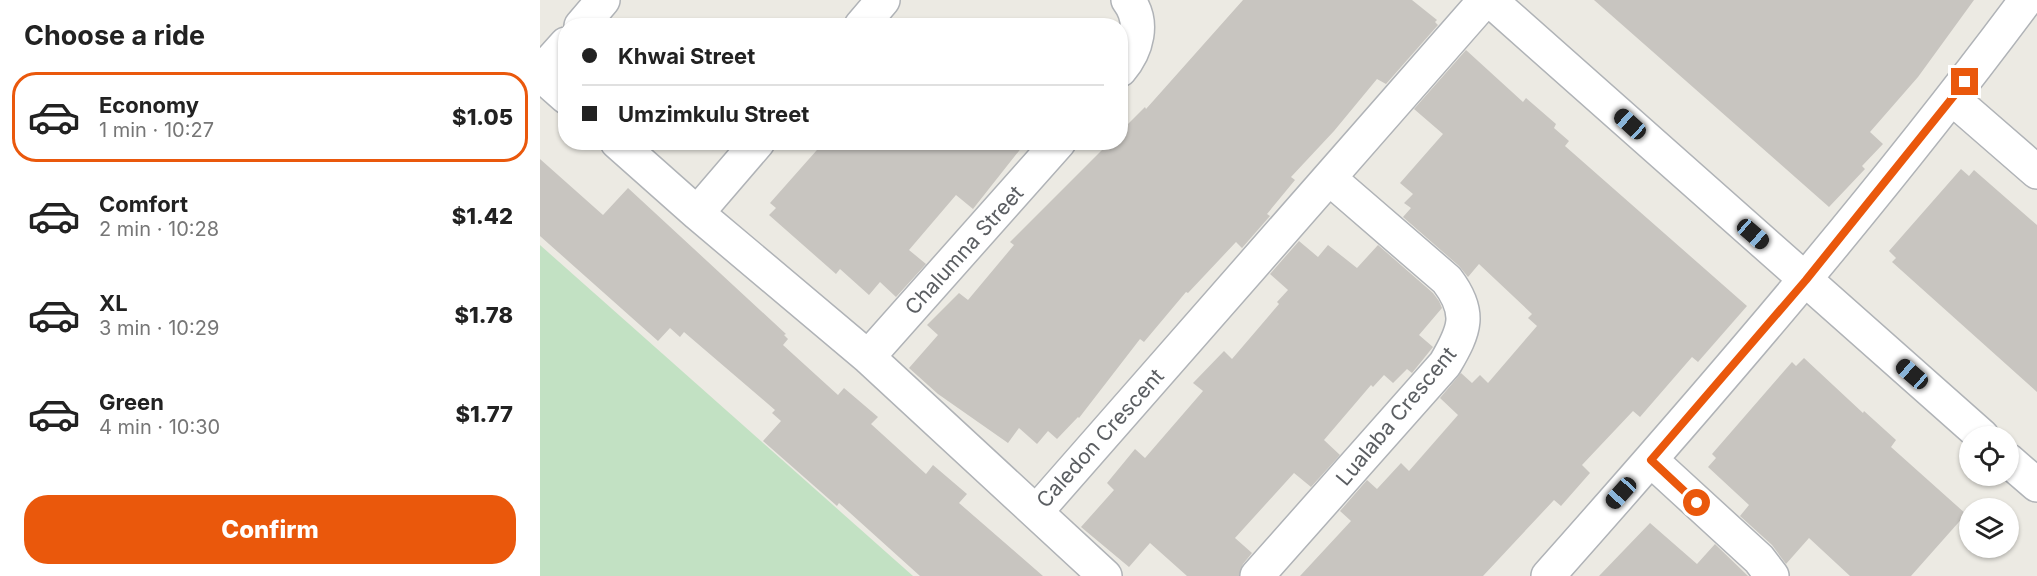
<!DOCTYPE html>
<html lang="en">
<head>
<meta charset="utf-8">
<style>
  :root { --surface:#fff; --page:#f6f6f6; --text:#222; --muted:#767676; --line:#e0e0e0; --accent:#ea580c }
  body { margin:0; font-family:Inter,sans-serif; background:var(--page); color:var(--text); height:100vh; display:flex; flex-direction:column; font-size:22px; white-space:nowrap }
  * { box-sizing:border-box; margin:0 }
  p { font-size:20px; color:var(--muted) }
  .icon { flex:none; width:33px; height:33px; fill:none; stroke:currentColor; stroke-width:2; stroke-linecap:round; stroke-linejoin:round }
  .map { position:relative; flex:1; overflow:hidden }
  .drawer { display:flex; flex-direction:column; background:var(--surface); width:540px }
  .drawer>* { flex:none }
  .banner { position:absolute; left:18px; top:18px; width:570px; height:132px; border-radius:24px; box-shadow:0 2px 4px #0004; display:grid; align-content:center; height:132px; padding:0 24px; background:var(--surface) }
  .tools { position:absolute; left:1419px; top:426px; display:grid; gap:12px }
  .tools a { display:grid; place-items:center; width:60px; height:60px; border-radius:50%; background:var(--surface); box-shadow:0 2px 4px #0004; font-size:30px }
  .end { position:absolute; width:27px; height:27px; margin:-14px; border:8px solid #ea580c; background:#fff; box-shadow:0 0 0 3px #fff }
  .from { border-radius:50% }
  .car { position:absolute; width:18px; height:36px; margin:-18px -9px; border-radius:8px; box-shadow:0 0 4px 2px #0007; background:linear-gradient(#222 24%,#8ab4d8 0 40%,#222 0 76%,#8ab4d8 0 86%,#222 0) }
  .banner b { display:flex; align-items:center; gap:21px; height:57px; font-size:22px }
  .banner b+b { border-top:2px solid var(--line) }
  .banner i { width:15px; height:15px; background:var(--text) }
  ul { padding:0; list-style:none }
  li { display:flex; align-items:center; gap:18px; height:90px; margin:0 12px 9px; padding:0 12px; border:3px solid transparent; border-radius:24px }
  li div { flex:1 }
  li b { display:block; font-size:22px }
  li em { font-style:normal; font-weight:800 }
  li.active { border-color:var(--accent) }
  li>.icon { width:54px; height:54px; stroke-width:1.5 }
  h2 { padding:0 24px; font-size:27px; line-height:72px }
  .action { display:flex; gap:12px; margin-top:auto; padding:12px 24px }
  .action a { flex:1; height:69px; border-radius:24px; background:var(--accent); color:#fff; font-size:24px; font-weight:800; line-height:69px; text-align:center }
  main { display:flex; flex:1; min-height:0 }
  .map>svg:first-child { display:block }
  .green { fill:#c2e1c3 }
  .building { fill:#c8c5c0 }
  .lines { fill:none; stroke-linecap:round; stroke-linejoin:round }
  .minor-casing { stroke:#b0b3b7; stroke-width:36 }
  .minor { stroke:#fff; stroke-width:33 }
  .route { stroke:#ea580c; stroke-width:8 }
  .labels { text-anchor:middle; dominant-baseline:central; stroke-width:6; stroke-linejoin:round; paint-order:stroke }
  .street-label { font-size:21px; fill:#5b5e62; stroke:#fff }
</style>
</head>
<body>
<main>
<section class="drawer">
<h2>Choose a ride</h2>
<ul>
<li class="active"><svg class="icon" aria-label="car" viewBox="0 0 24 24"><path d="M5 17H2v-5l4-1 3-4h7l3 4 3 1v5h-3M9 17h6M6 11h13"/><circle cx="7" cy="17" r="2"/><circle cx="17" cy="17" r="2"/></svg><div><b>Economy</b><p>1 min · 10:27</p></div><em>$1.05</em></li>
<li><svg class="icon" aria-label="car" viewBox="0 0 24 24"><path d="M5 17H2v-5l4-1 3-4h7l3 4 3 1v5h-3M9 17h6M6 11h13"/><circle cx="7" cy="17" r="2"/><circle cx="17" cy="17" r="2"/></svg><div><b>Comfort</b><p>2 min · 10:28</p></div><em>$1.42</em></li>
<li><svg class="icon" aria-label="car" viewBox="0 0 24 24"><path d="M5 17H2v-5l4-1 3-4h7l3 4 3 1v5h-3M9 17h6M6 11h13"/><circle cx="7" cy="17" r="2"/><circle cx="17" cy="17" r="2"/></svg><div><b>XL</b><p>3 min · 10:29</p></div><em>$1.78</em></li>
<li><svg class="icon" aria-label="car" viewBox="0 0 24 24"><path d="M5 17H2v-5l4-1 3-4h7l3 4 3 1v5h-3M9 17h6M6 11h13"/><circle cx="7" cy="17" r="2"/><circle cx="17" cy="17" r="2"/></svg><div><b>Green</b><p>4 min · 10:30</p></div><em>$1.77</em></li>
</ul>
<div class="action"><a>Confirm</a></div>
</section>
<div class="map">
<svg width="1497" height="576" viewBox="0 0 1497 576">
  <rect width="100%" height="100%" fill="#eceae3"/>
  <path class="green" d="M 0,245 L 373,576 L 0,576 Z"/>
  <path class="building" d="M 703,0 L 872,0 L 897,20 L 895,22 L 898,25 L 846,84 L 837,79 L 794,131 L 751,177 L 755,180 L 727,214 L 730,216 L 702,248 L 696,242 L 648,293 L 646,292 L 604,342 L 600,339 L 539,418 L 538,417 L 517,439 L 508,431 L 497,444 L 479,428 L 468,443 L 398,394 L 369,368 L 398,335 L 387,325 L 419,293 L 428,300 L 474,245 L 470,242 L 570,142 L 580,142 L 580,132 L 605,107 L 606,109 Z
    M 1054,0 L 1434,0 L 1378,77 L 1330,132 L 1343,144 L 1322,166 L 1325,169 L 1289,207 Z
    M 926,50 L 983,102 L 986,98 L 1016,124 L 1014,128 L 1029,141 L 1025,146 L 1207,306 L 1158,362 L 1152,357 L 1100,417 L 1093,411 L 1042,465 L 1050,473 L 1021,506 L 1014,500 L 943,576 L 760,576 L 811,521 L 800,511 L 827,480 L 837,489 L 861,463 L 869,471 L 918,415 L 900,398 L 921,373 L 932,383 L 940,375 L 948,383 L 997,326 L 988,318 L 992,314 L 939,264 L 928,277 L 919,266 L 863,217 L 871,208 L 864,203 L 873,194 L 860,183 L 903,134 L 874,109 Z
    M 284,142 L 486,142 L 433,209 L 416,195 L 369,250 L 386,264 L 356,297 L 340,282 L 329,295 L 300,269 L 296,274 L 229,215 L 236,208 L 230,203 Z
    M 0,159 L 63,215 L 88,188 L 246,334 L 244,335 L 248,339 L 243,345 L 298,395 L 304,388 L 338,417 L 331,424 L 386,474 L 393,465 L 427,494 L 419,503 L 503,576 L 380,576 L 299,503 L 297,506 L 223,441 L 241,421 L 232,413 L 235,410 L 144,332 L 140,337 L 130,328 L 118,341 L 0,236 Z
    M 1421,169 L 1429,176 L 1434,170 L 1497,225 L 1497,392 L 1352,262 L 1356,258 L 1349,251 Z
    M 759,241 L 778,257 L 788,245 L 817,268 L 838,245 L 893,293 L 899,301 L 902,308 L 879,335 L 893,347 L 872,373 L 867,369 L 853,383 L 844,375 L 833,387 L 831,385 L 784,440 L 800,455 L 771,487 L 754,473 L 695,538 L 712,553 L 703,564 L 699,576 L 647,576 L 610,543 L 589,567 L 541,527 L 574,490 L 567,483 L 595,449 L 605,458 L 663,391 L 653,383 L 684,351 L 692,359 L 739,304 L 737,302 L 748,290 L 730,274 Z
    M 1264,358 L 1323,413 L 1324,411 L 1356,440 L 1351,447 L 1426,514 L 1371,576 L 1310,576 L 1269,538 L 1246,564 L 1232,545 L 1200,516 L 1209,505 L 1168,467 L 1176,458 L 1172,454 L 1252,362 L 1256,366 Z
    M 1110,523 L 1157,564 L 1175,544 L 1208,576 L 1059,576 Z"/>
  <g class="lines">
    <defs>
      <path id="minor" d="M 950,0 L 1442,436
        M 41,26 L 63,0
        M 321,26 L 343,0
        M 580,70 C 597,50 605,22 588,0
        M 0,73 L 26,44
        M 0,74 L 26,97
        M 1413,99 L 1497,172
        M 77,142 L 157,213 L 328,357 L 565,576
        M 157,213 L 218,142
        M 328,357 L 519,142
        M 1111,460 L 1219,559 L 1232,576
        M 1468,460 L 1497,485
        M 496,512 L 945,0
        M 717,576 L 905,364 C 925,330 932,313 907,280 L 789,178
        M 1008,576 C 1174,389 1337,200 1486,0"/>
    </defs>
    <use href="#minor" class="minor-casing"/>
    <use href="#minor" class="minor"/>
  </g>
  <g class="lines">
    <path class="route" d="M 1157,503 L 1111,460 L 1266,280 L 1425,82"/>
  </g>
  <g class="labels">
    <g class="street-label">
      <text transform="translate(424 250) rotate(-48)">Chalumna Street</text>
      <text transform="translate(856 416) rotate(-50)">Lualaba Crescent</text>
      <text transform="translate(560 438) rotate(-48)">Caledon Crescent</text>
    </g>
  </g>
</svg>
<div class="tools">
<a><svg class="icon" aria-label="locate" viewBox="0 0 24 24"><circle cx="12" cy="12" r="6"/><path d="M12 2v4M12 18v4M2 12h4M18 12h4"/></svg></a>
<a><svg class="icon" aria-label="layers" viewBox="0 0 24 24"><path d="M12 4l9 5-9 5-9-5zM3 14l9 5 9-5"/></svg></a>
</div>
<i class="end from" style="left:1157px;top:503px"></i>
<i class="end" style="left:1425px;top:82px"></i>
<i class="car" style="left:1090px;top:124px;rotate:312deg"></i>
<i class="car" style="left:1213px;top:234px;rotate:131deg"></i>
<i class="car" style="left:1372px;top:374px;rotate:311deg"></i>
<i class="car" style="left:1081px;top:493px;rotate:222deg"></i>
<div class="banner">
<b><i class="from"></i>Khwai Street</b>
<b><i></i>Umzimkulu Street</b>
</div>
</div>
</main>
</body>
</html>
